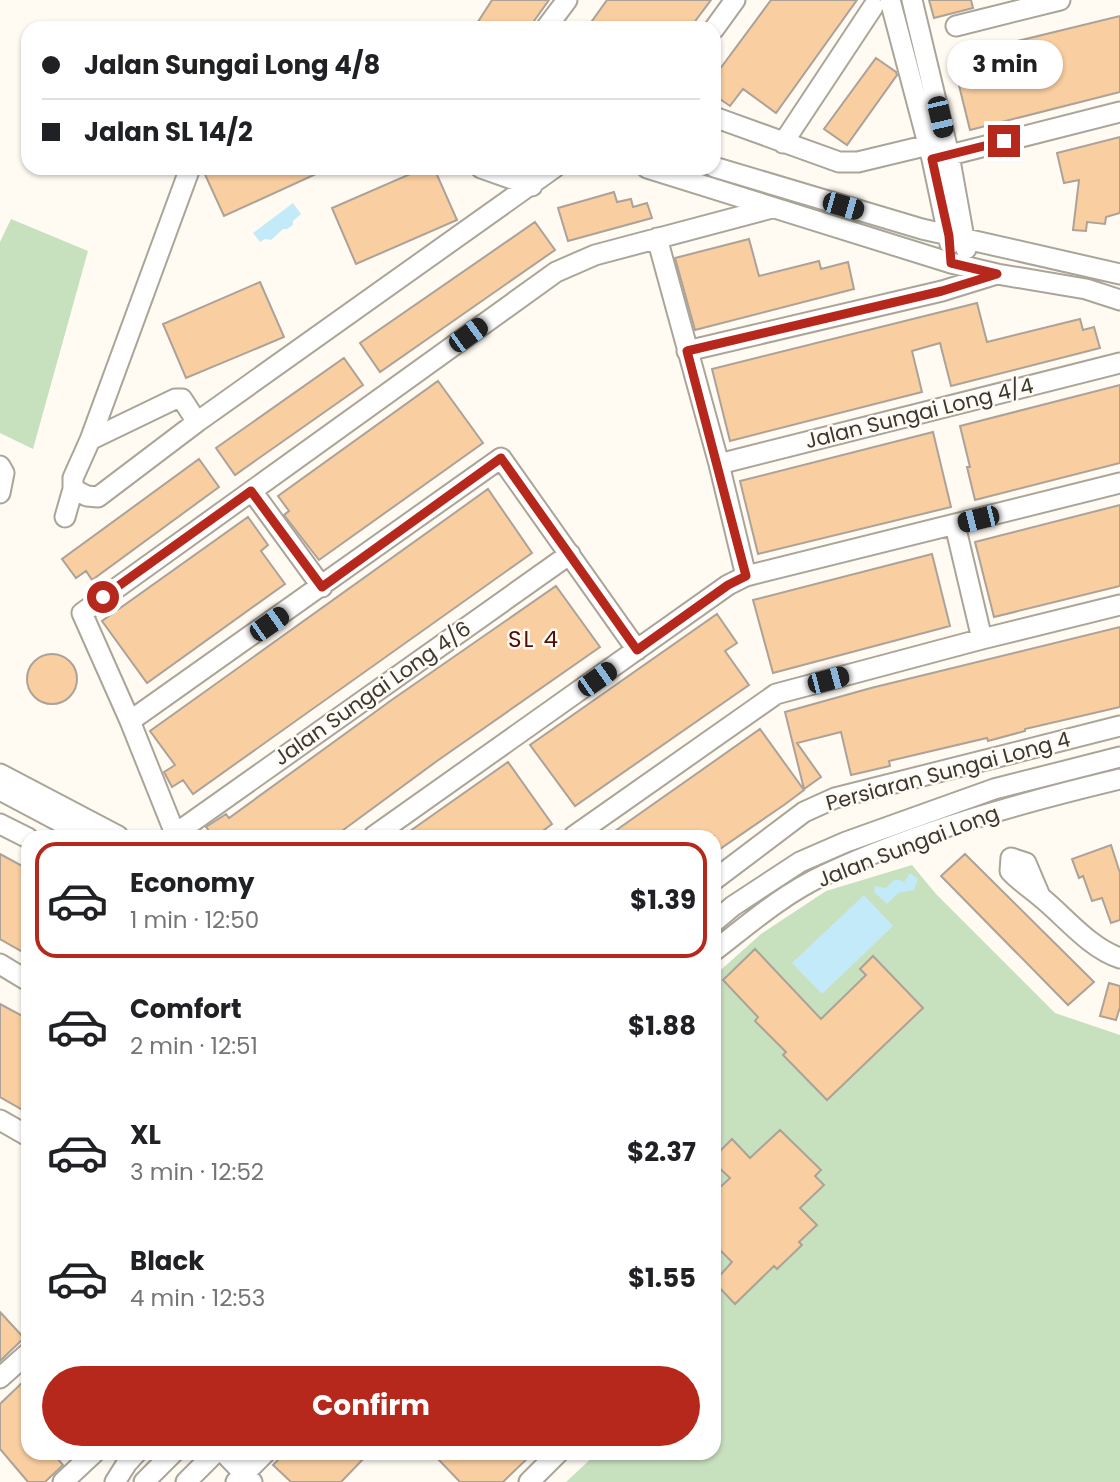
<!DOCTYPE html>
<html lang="en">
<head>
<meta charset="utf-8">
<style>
  :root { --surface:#fff; --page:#f6f6f6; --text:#202124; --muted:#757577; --line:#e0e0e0; --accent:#b6281b }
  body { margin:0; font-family:Poppins,sans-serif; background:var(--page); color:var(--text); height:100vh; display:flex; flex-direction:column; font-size:26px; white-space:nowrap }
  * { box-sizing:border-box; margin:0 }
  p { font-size:23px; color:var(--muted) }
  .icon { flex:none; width:38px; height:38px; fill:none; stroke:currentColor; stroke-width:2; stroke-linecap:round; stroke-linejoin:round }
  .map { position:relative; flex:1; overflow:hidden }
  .side { position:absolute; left:21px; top:830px; width:700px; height:630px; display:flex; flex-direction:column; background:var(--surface); border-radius:21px; box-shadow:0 2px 5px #0004 }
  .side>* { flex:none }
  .banner { position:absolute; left:21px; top:21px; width:700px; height:154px; border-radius:21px; box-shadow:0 2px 5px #0004; display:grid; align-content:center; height:154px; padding:0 21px; background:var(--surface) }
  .end { position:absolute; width:32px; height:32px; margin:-16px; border:9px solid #b6281b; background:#fff; box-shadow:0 0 0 4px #fff }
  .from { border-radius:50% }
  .bubble { position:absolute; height:49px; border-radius:24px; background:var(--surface); box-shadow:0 2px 5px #0004; font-size:23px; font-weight:700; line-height:49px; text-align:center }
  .car { position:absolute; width:21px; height:42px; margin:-21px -10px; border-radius:9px; box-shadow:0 0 5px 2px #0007; background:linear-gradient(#222 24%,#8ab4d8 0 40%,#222 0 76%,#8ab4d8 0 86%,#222 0) }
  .banner b { display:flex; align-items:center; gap:24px; height:66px; font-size:26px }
  .banner b+b { border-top:2px solid var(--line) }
  .banner i { width:18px; height:18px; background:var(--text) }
  ul { padding:12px 0 0; list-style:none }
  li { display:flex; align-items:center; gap:21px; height:116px; margin:0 14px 10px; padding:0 7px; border:4px solid transparent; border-radius:21px }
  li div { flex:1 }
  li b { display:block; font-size:26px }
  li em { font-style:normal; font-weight:700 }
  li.selected { border-color:var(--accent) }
  li>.icon { width:63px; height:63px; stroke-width:1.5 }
  .action { display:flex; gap:14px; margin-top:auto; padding:14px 21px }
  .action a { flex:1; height:80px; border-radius:42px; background:var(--accent); color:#fff; font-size:28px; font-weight:700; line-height:80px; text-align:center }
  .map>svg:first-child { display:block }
  .green { fill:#c7e0be }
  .water { fill:#c2eaf9 }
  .building { fill:#f9cea0; stroke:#aca298; stroke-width:2 }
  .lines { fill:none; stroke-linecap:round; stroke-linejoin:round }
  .minor-casing { stroke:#aba599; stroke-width:23 }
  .minor { stroke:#fff; stroke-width:19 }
  .route { stroke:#b6281b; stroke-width:9 }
  .labels { text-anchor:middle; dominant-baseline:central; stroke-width:5; stroke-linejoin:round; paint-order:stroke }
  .street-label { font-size:21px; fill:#3a3833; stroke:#fffbf3 }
  .neighbourhood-label { font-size:23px; letter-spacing:2px; fill:#520e08; stroke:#fffbf3 }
</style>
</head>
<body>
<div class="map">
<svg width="1120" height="1482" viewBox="0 0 1120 1482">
  <rect width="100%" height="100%" fill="#fffbf3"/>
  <path class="green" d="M 11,219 L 88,251 L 33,449 L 0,433 L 0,242 Z
    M 912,865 L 936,894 L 1055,1013 L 1120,1035 L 1120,1482 L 566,1482 L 597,1453 L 714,1452 L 714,976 L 761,934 L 826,891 Z"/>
  <path class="water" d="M 293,203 L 301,214 L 293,221 L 293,225 L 287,229 L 283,229 L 271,240 L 265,239 L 260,242 L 253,233 Z
    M 910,873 L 918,879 L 914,890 L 898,893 L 887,904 L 874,892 L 875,886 L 886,888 C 893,881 894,877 904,882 Z
    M 864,895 L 893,926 L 822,994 L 792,963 Z"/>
  <path class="building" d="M 492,0 L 549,0 L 529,28 L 474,28 Z
    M 607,0 L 711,0 L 690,28 L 587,28 Z
    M 771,0 L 857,0 L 776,113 L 743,89 L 730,106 L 714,95 L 714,77 Z
    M 929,0 L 971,0 L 973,8 L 934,18 Z
    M 1120,16 L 1120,92 L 970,130 L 952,57 Z
    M 876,58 L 896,72 L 897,75 L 847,145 L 824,129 Z
    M 1120,137 L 1120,213 L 1106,217 L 1105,224 L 1087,222 L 1086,231 L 1073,230 L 1079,180 L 1064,183 L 1057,153 Z
    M 202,168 L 329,168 L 224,216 Z
    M 424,168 L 434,168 L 457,220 L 356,264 L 332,208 Z
    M 614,192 L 617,202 L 631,199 L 633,207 L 647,203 L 652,218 L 568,241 L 558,208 Z
    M 535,222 L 555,250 L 380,372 L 360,343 Z
    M 749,239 L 759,276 L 819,261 L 821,269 L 848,262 L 854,289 L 695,330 L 675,258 Z
    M 260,282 L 284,337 L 186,378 L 163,324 Z
    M 977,303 L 987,342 L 1080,319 L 1083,330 L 1094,327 L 1100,348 L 951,386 L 940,343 L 912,351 L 922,392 L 730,441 L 712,369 Z
    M 344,358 L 363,385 L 235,475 L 216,448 Z
    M 438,381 L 483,443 L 319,560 L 284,515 L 289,511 L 278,496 Z
    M 1120,385 L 1120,463 L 975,500 L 967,467 L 970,467 L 960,426 Z
    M 933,432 L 951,507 L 758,554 L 740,481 Z
    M 199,459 L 219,487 L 92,580 L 86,571 L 76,578 L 62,559 Z
    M 488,489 L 532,553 L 193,794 L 183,780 L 172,787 L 164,772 L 175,765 L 150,731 Z
    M 1120,505 L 1120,586 L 994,617 L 975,542 Z
    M 248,517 L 268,545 L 261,551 L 285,584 L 147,683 L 102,621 Z
    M 932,554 L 950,626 L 773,673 L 753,600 Z
    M 556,586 L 600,647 L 437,761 L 335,836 L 213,836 L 206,827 L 226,814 L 229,818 L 393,699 Z
    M 717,614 L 737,643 L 725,651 L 749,685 L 575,806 L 530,745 Z
    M 1120,627 L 1120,707 L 1025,729 L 1025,731 L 988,741 L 987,738 L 889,761 L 890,766 L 851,775 L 841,732 L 797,743 L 821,777 L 804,789 L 785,712 L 871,688 Z
    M27 679a25 25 0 1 1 50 0a25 25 0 1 1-50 0Z
    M 760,729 L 804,790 L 784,805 L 714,853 L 714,836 L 608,836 Z
    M 508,762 L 552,824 L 536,836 L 403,836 Z
    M 1111,845 L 1120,873 L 1120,920 L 1111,923 L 1102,898 L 1092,901 L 1083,876 L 1079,878 L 1072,859 Z
    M 0,854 L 28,869 L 28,955 L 0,939 Z
    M 965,854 L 1094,982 L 1068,1005 L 941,876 Z
    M 755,949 L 821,1019 L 866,975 L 860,969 L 873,956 L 923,1008 L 827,1100 L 783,1055 L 786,1052 L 755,1021 L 758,1017 L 723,980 Z
    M 1109,983 L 1120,986 L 1120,1007 L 1116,1020 L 1100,1016 Z
    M 0,1004 L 28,1019 L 28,1113 L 0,1097 Z
    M 780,1130 L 821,1170 L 815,1176 L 824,1185 L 800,1208 L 817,1225 L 799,1242 L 802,1245 L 777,1269 L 774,1266 L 735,1304 L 714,1282 L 732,1262 L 714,1244 L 714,1193 L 730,1178 L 714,1163 L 714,1157 L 732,1139 L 750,1158 Z
    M 0,1312 L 24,1338 L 0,1361 Z
    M 28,1377 L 28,1452 L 52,1452 L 63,1465 L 45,1482 L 28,1482 L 0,1449 L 0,1404 Z
    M 286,1452 L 370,1452 L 341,1482 L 291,1482 L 273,1465 Z
    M 443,1452 L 534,1452 L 503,1482 L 460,1482 L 437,1458 Z"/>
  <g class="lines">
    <defs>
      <path id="minor" d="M 890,0 L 932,159 L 950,244
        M 912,0 L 949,155 L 966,249
        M 956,26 L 1060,0
        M 546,28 L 567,0
        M 714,29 L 735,0
        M 714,117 L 839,162 L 858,162 L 941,142
        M 783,143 L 873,7
        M 938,158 L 1120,112
        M 714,167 L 922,229 L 1120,274
        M 190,168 L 90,440 L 73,478 L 73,489 L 87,496 L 98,497 L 197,422 L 554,168
        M 481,168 L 532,186
        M 647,168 L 951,263 L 997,274 L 1086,289 L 1120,300
        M 657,238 L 719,464 L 746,576
        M 687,351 L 942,291 L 997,274
        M 90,440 L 175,399 L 182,399 L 197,422
        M 719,464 L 1120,363
        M 0,466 L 4,473 L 0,493
        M 252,491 L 322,587
        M 65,517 L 73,489
        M 955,525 L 982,639
        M 130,721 L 501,458 L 637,650
        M 0,774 L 118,836
        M 0,790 L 87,836
        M 0,824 L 28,838
        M 175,834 L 570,554
        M 176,836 L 130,721 L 82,613 L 556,272 L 595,255 L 772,208
        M 374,836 L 728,585 L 746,576 L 1120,483
        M 574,836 L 776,694 L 982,639 L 1120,605
        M 714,880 L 804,812 L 835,798 L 1120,726
        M 1040,896 L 1026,863 L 1011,858 L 1010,871 C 1020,882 1032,889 1043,899 C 1067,919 1090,948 1120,958
        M 714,922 L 733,906 L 800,862 L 846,842 L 994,789 L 1120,757
        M 714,951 C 749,924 783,894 824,875 C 918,831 1020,803 1120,779
        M 0,964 L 28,981
        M 0,1120 L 28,1136
        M 0,1378 L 28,1353
        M 223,1452 L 252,1482
        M 63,1482 L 95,1452
        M 115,1482 L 127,1463 L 137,1452
        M 144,1482 L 174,1452
        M 186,1482 L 216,1452
        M 236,1482 L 266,1452
        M 529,1482 L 559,1452"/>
    </defs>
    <use href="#minor" class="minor-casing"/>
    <use href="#minor" class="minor"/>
  </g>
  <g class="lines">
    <path class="route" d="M 103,597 L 251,491 L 322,587 L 501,458 L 637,650 L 728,585 L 746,576 L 687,351 L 942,291 L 997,274 L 951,263 L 949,236 L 932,159 L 1004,141"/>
  </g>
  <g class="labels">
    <g class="street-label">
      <text transform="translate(919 413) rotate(-14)">Jalan Sungai Long 4/4</text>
      <text transform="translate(372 693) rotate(-35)">Jalan Sungai Long 4/6</text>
      <text transform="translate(948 771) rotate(-15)">Persiaran Sungai Long 4</text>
      <text transform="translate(908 846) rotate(-21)">Jalan Sungai Long</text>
    </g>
    <g class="neighbourhood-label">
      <text x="534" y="639">SL 4</text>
    </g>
  </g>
</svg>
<i class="end from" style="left:103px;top:597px"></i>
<i class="end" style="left:1004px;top:141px"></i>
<div class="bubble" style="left:947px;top:40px;width:116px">3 min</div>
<i class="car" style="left:940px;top:117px;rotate:167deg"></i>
<i class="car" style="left:843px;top:206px;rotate:106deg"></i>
<i class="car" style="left:468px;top:335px;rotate:54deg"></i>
<i class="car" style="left:978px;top:519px;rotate:256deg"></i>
<i class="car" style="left:269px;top:624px;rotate:55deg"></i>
<i class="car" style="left:597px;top:679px;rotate:55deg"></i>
<i class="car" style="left:828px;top:680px;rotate:75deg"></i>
<div class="banner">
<b><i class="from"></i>Jalan Sungai Long 4/8</b>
<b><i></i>Jalan SL 14/2</b>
</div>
<section class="side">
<ul>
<li class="selected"><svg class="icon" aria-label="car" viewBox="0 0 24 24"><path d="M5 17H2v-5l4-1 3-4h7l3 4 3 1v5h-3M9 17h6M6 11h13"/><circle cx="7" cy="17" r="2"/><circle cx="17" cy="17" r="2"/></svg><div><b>Economy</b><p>1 min · 12:50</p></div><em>$1.39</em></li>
<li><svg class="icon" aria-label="car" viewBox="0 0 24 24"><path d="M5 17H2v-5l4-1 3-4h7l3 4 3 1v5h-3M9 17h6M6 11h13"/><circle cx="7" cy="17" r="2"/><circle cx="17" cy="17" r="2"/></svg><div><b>Comfort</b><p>2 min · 12:51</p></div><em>$1.88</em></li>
<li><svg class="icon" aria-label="car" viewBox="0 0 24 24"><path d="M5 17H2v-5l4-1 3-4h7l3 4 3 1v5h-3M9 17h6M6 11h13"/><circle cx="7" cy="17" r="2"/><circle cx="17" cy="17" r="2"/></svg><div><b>XL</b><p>3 min · 12:52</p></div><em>$2.37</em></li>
<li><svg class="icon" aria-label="car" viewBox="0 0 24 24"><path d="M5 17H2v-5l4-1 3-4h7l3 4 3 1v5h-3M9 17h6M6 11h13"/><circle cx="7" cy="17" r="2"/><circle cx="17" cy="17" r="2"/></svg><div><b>Black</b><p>4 min · 12:53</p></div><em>$1.55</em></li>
</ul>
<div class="action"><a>Confirm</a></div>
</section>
</div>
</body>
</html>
